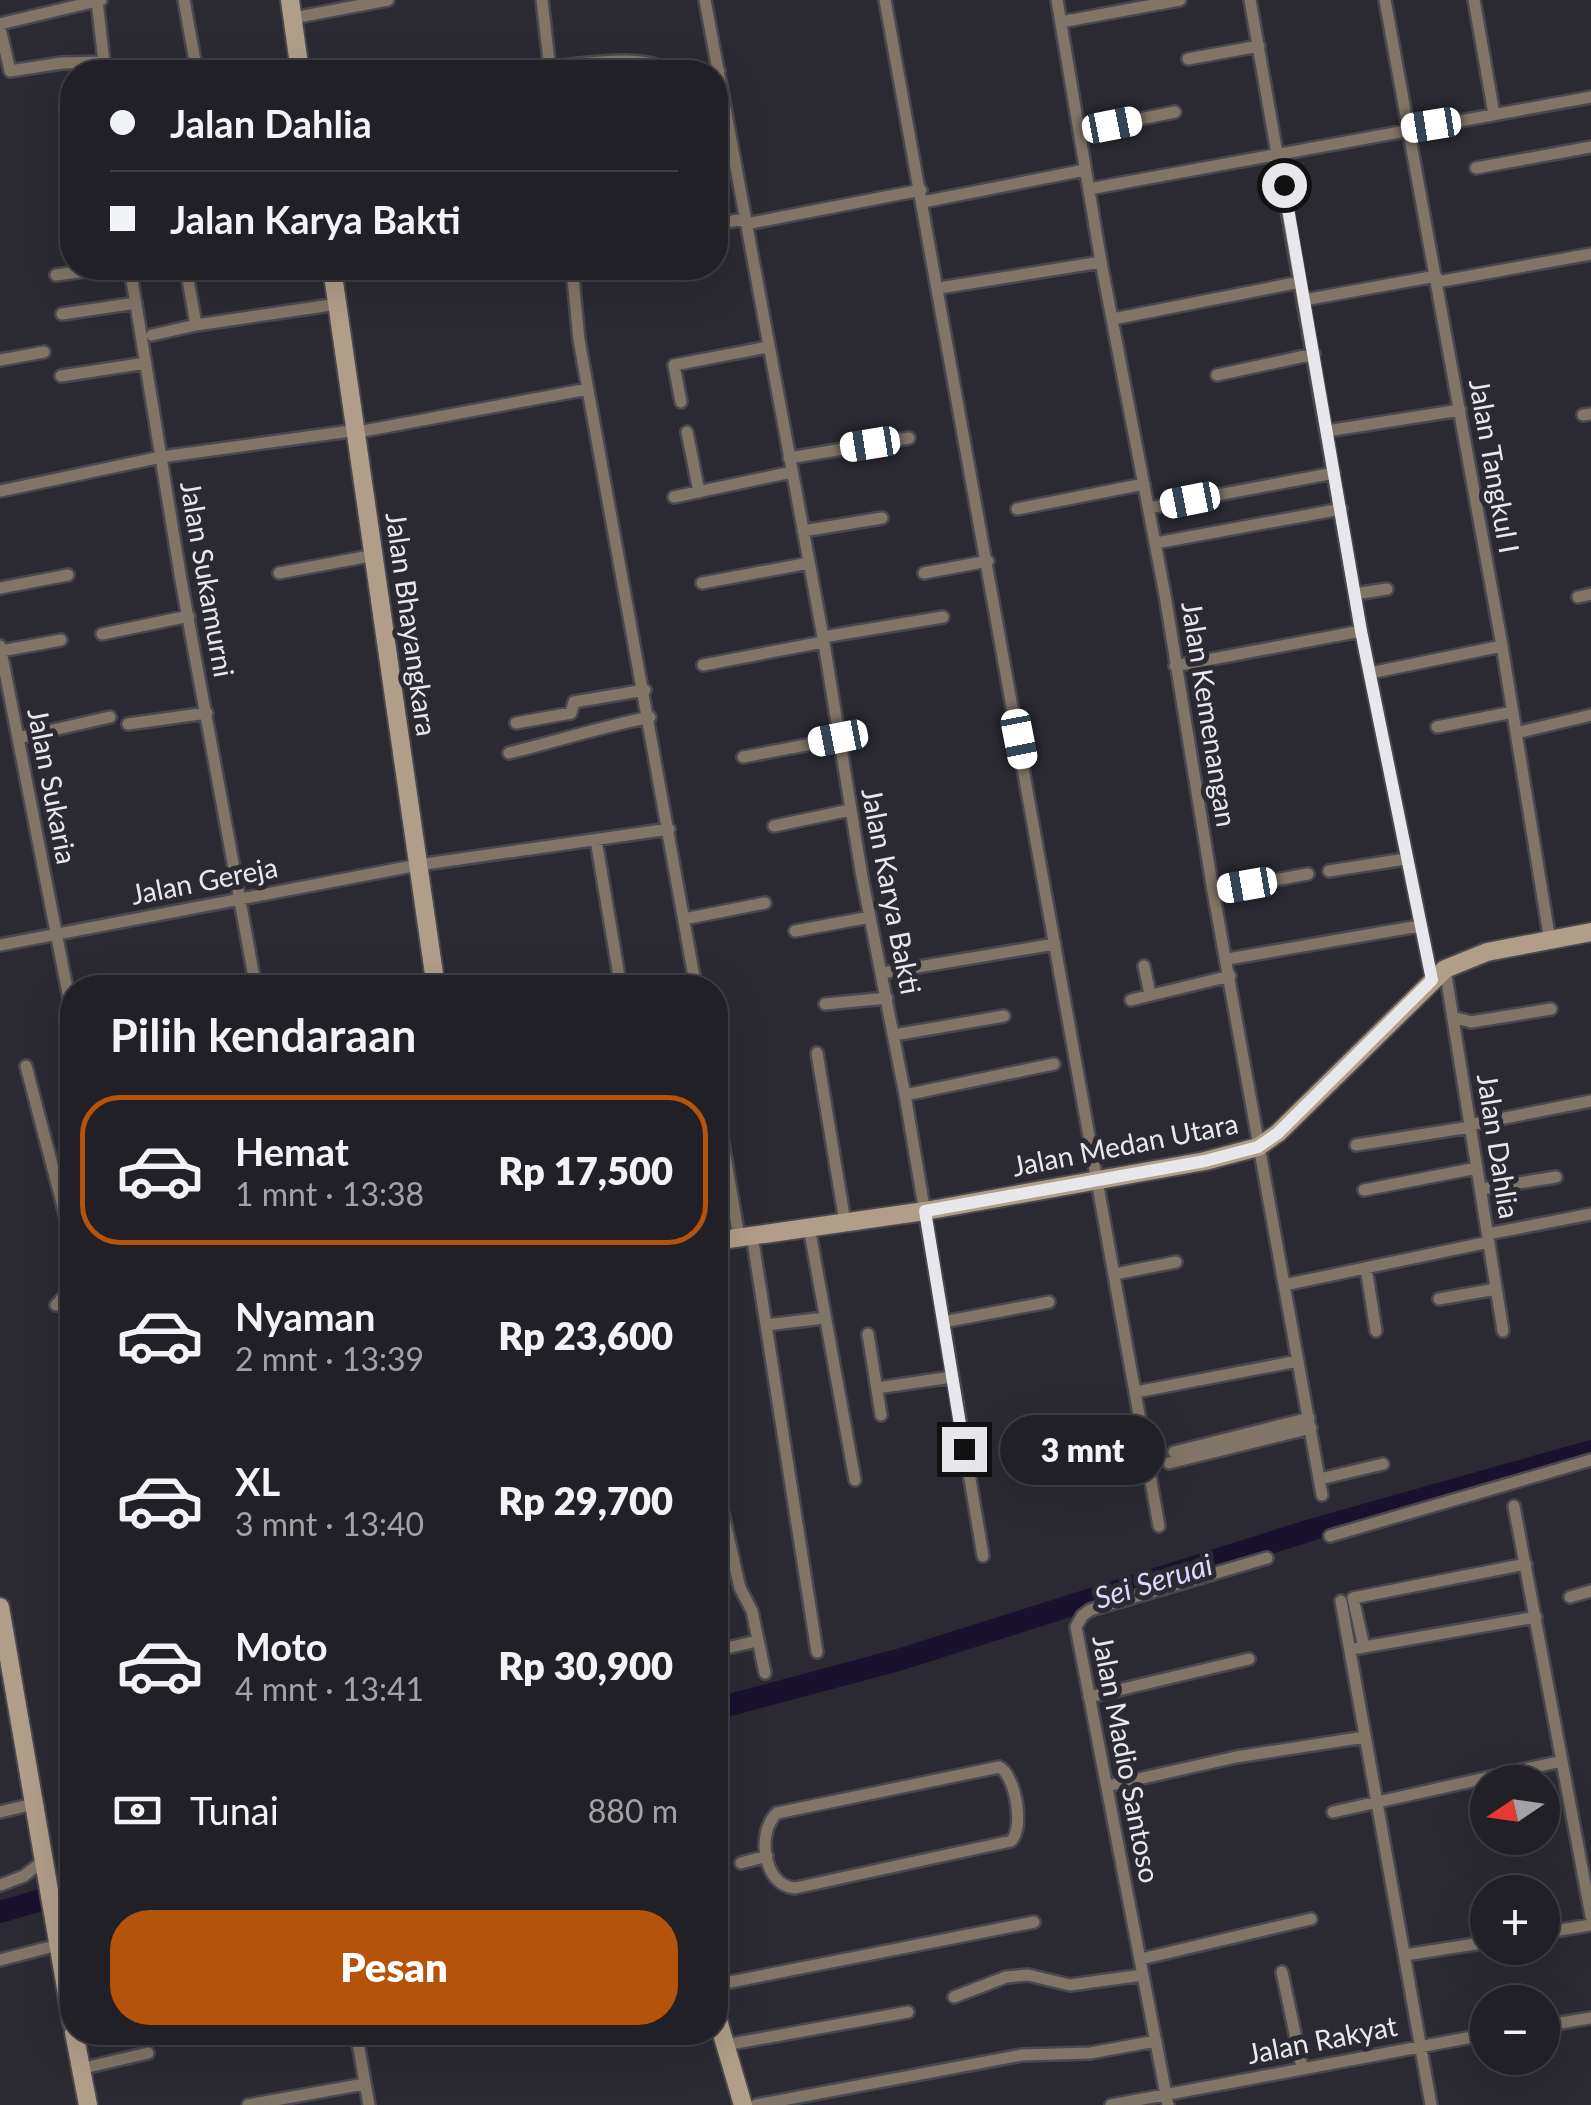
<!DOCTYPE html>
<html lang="id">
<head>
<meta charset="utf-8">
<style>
  :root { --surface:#202026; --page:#2d2d32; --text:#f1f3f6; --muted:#a2a3a7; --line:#3d3e43; --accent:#b45309 }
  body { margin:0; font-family:Lato,sans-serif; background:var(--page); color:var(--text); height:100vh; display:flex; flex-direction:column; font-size:38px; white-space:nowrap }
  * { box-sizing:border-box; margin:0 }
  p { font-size:32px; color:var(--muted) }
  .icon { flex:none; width:55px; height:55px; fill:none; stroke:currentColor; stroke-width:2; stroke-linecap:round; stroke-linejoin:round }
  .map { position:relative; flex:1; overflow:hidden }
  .side { position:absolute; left:60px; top:975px; width:668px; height:1070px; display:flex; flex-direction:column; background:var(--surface); border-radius:40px; box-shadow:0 10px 40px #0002,0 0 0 2px var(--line) }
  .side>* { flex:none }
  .top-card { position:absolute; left:60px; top:60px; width:668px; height:220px; border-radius:40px; box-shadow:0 10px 40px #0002,0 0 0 2px var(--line); display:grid; align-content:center; height:220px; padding:0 50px; background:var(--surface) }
  .needle { width:65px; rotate:257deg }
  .fabs { position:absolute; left:1470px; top:1765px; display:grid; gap:20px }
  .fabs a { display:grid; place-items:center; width:90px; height:90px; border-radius:50%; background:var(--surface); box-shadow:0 10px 40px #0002,0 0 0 2px var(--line); font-size:50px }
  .end { position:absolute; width:45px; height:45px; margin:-22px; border:12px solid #e8e7ec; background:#111; box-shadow:0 0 0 5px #111 }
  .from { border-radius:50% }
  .bubble { position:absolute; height:70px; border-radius:35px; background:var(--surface); box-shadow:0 10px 40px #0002,0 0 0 2px var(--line); font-size:32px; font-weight:800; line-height:70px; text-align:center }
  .car { position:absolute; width:30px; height:60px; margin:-30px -15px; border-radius:12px; box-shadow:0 0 8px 2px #0007; background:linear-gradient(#fff 24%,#345 0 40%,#fff 0 76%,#345 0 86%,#fff 0) }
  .top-card b { display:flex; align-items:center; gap:35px; height:95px; font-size:38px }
  .top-card b+b { border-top:2px solid var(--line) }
  .top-card i { width:25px; height:25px; background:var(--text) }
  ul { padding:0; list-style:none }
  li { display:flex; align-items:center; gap:30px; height:150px; margin:0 20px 15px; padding:0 30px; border:5px solid transparent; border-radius:40px }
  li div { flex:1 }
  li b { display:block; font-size:38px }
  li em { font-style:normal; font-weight:800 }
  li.selected { border-color:var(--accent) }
  li>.icon { width:90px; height:90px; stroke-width:1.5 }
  h2 { padding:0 50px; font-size:45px; line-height:120px }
  .pay { display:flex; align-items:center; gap:25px; height:110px; padding:0 50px; font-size:38px }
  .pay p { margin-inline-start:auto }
  .cta { display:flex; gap:20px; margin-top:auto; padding:20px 50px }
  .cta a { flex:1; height:115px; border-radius:40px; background:var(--accent); color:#fff; font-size:40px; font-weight:800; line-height:115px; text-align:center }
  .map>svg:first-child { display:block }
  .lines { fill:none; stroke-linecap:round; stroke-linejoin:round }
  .river { stroke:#19112e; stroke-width:22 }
  .street-casing { stroke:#494850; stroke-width:16 }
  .secondary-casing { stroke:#494850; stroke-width:22 }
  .street { stroke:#807567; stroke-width:11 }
  .secondary { stroke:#b09e88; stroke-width:18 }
  .route { stroke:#e8e7ec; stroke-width:12 }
  .labels { text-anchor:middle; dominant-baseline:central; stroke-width:10; stroke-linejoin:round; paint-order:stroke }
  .street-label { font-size:28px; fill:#e8e7ec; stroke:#2b2a32 }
  .water-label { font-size:30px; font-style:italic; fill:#ded6fc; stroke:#2b2a32 }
</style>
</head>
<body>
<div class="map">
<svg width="1591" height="2105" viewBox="0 0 1591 2105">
  <rect width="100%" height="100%" fill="#2b2a32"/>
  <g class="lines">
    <path class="river" d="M 715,1709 L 898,1660 L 1314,1529 L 1591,1451
      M 0,1912 L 72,1891"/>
    <defs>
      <path id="street" d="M 184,0 L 197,72
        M 542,0 L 550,70
        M 705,0 L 823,637 L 862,877 L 905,1095 L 983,1556
        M 885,0 L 1159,1526
        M 1057,0 L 1101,262 L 1165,595 L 1213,891 L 1322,1495
        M 1250,0 L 1361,631 L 1432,980
        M 1385,0 L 1502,646 L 1550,941
        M 1474,0 L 1494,114
        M 293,18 L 388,0
        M 1061,22 L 1180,0
        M 0,24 L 101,0
        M 0,28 L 10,71 L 62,63 L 104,62 L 97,1
        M 1188,59 L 1259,46
        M 550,67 C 579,65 647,52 669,72
        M 697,72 L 719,71
        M 1080,131 L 1175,112
        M 1476,168 L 1591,147
        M 72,186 L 68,190 L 72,214
        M 1089,189 C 1256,158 1423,127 1591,97
        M 923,202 L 1085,170
        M 715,224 L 745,219
        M 746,224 L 921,190
        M 130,268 L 181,580 L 256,988
        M 186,268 L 196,325
        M 572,268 L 579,340 L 696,988
        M 130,272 L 152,268
        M 56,275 L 107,268
        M 1437,282 L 1591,254
        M 939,288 L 1101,262
        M 1304,300 L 1436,276
        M 62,314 L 136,303
        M 1113,319 L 1300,282
        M 152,335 L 196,325 L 338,304
        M 0,360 L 44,352
        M 1217,375 L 1314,354
        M 61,376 L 146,363
        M 681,402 L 674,365 L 768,347
        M 1583,415 L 1591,414
        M 1327,431 L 1460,410
        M 358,432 L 588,389
        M 687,432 L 699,492
        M 789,458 L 909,438
        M 0,491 L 161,457 L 358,430
        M 674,497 L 792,472
        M 1149,508 L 1334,473
        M 1017,509 L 1144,484
        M 803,531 L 882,518
        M 1156,543 L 1341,509
        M 279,573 L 375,555
        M 924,573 L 988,561
        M 702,583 L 809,563
        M 0,588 L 68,575
        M 1355,594 L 1387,589
        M 1578,597 L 1591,594
        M 102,634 L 189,616
        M 823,637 L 943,617
        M 0,646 L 72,1014
        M 1,651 L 61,640
        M 703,665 L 823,642
        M 1175,666 L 1361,631
        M 1370,673 L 1502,646
        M 516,723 L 571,713 L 574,702 L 645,690
        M 128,724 L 207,713
        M 1437,727 L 1513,712
        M 1516,733 L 1591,715
        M 18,738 L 110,717
        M 509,753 C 557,741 601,727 650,717
        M 743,757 L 838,739
        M 774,826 L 850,810
        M 596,840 L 621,988
        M 1329,871 L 1405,859
        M 1213,891 L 1308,874
        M 684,919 L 765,903
        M 795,931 L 870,917
        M 0,945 L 418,865 L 669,829
        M 1228,959 L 1419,926
        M 1144,966 L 1150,994
        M 1445,969 L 1503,1331
        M 882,973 L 1055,944
        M 1131,1000 L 1230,976
        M 825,1004 L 887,998
        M 1453,1017 L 1471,1022 L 1551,1009
        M 894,1035 L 1004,1016
        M 817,1053 L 845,1222
        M 26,1066 L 72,1241
        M 905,1095 L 1054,1064
        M 715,1097 L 739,1237
        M 1469,1125 L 1591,1101
        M 1356,1145 L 1470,1127
        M 1481,1189 L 1556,1177
        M 1364,1190 L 1477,1168
        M 809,1227 L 855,1480
        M 1488,1234 L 1591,1214
        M 752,1235 L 817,1652
        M 1366,1268 L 1376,1331
        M 1115,1274 L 1176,1262
        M 1284,1285 L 1489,1242
        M 1439,1299 L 1496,1289
        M 56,1305 L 72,1288
        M 943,1322 L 1049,1302
        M 766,1325 L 824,1318
        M 868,1334 L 881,1415
        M 877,1388 L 952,1377
        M 1136,1392 L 1298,1361
        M 1174,1452 L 1309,1418
        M 1169,1463 L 1311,1428
        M 715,1479 L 740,1588 L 752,1611 L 765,1673
        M 1320,1479 L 1383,1464
        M 1514,1506 L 1591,1916
        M 1330,1536 L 1591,1460
        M 1570,1597 L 1591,1591
        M 1341,1601 L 1431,2105
        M 731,1647 L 757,1641
        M 1364,1647 L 1353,1598 L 1526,1564
        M 1358,1648 L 1536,1617
        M 1089,1697 L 1249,1659
        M 999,1767 C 1015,1774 1025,1828 1011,1841 L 795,1888 C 763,1886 756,1832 777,1813 Z
        M 1107,1786 L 1236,1757 L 1365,1737
        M 0,1812 L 34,1804
        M 1333,1812 L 1562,1761
        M 741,1863 L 767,1856
        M 715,1869 L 721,1867
        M 0,1885 L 24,1876 L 44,1860
        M 1542,1933 L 1591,1925
        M 1405,1955 L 1488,1942
        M 1141,1959 L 1311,1919
        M 0,1960 L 58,1945
        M 1282,1972 L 1302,2067
        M 715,1985 L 1034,1922
        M 954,1997 L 1006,1977 L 1028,1975 L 1070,1985 L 1143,1975
        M 1542,2026 L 1591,2018
        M 356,2032 L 369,2105
        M 725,2045 L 908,2012
        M 80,2069 L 148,2053
        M 248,2105 L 364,2084
        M 756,2105 L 1022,2055 L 1090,2053 L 1156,2041
        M 1111,2105 L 1488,2034
        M 1168,2105 L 1076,1627 L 1082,1616 L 1090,1610 L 1267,1558"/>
      <path id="secondary" d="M 290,0 L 300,72
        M 332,268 L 436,988
        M 715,1241 L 925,1211 L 1205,1161 L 1258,1147 L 1278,1133 L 1445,969 L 1487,952 L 1591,932
        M 0,1607 L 72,2023
        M 715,2010 L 743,2105
        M 74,2032 L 88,2105"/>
    </defs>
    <use href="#street" class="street-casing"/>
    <use href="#secondary" class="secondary-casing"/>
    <use href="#street" class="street"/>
    <use href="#secondary" class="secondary"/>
  </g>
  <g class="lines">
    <path class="route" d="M 964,1449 L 925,1211 L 1205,1161 L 1258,1147 L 1278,1133 L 1432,980 L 1361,631 L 1284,185"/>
  </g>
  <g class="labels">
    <g class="street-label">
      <text transform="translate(1495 466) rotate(80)">Jalan Tangkul I</text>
      <text transform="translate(208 579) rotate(80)">Jalan Sukamurni</text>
      <text transform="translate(412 624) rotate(82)">Jalan Bhayangkara</text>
      <text transform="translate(1210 714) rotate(81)">Jalan Kemenangan</text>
      <text transform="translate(53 786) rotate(79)">Jalan Sukaria</text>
      <text transform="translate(204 880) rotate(-11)">Jalan Gereja</text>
      <text transform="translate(892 891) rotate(79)">Jalan Karya Bakti</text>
      <text transform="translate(1125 1144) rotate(-11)">Jalan Medan Utara</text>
      <text transform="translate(1499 1146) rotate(81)">Jalan Dahlia</text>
      <text transform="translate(1127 1759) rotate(79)">Jalan Madio Santoso</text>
      <text transform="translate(1322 2039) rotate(-11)">Jalan Rakyat</text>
    </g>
    <g class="water-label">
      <text transform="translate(1153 1580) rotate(-17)">Sei Seruai</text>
    </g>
  </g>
</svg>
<div class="fabs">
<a><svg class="needle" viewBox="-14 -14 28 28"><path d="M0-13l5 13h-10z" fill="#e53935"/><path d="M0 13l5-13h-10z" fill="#a2a3a7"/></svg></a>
<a>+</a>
<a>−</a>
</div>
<i class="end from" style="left:1284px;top:185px"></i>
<i class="end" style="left:964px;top:1449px"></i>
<div class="bubble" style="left:1000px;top:1415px;width:165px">3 mnt</div>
<i class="car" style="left:1112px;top:125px;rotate:79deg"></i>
<i class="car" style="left:1431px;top:125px;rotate:261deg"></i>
<i class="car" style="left:870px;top:444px;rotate:261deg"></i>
<i class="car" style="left:1190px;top:500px;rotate:259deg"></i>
<i class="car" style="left:838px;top:738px;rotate:259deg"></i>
<i class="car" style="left:1019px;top:739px;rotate:169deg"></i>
<i class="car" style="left:1247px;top:885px;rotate:260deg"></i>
<div class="top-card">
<b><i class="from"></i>Jalan Dahlia</b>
<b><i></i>Jalan Karya Bakti</b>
</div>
<section class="side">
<h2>Pilih kendaraan</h2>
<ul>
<li class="selected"><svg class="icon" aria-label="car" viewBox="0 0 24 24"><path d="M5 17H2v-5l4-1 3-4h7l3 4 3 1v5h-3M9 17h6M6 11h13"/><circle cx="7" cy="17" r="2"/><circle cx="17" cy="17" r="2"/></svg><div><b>Hemat</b><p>1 mnt · 13:38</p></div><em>Rp 17,500</em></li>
<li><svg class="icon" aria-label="car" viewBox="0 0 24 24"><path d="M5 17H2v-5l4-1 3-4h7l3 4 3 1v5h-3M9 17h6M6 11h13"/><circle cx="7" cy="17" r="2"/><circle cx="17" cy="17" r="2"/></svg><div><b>Nyaman</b><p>2 mnt · 13:39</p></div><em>Rp 23,600</em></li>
<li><svg class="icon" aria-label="car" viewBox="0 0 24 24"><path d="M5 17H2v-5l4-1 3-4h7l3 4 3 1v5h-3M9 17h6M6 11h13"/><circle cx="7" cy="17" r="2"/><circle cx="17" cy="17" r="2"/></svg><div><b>XL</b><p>3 mnt · 13:40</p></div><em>Rp 29,700</em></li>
<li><svg class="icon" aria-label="car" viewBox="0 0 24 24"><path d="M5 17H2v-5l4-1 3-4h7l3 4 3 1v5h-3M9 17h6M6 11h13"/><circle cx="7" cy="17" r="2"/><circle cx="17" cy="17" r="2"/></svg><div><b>Moto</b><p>4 mnt · 13:41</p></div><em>Rp 30,900</em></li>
</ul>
<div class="pay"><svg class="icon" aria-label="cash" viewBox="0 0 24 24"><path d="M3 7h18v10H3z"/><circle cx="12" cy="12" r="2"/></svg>Tunai<p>880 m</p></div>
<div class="cta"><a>Pesan</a></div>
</section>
</div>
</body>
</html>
